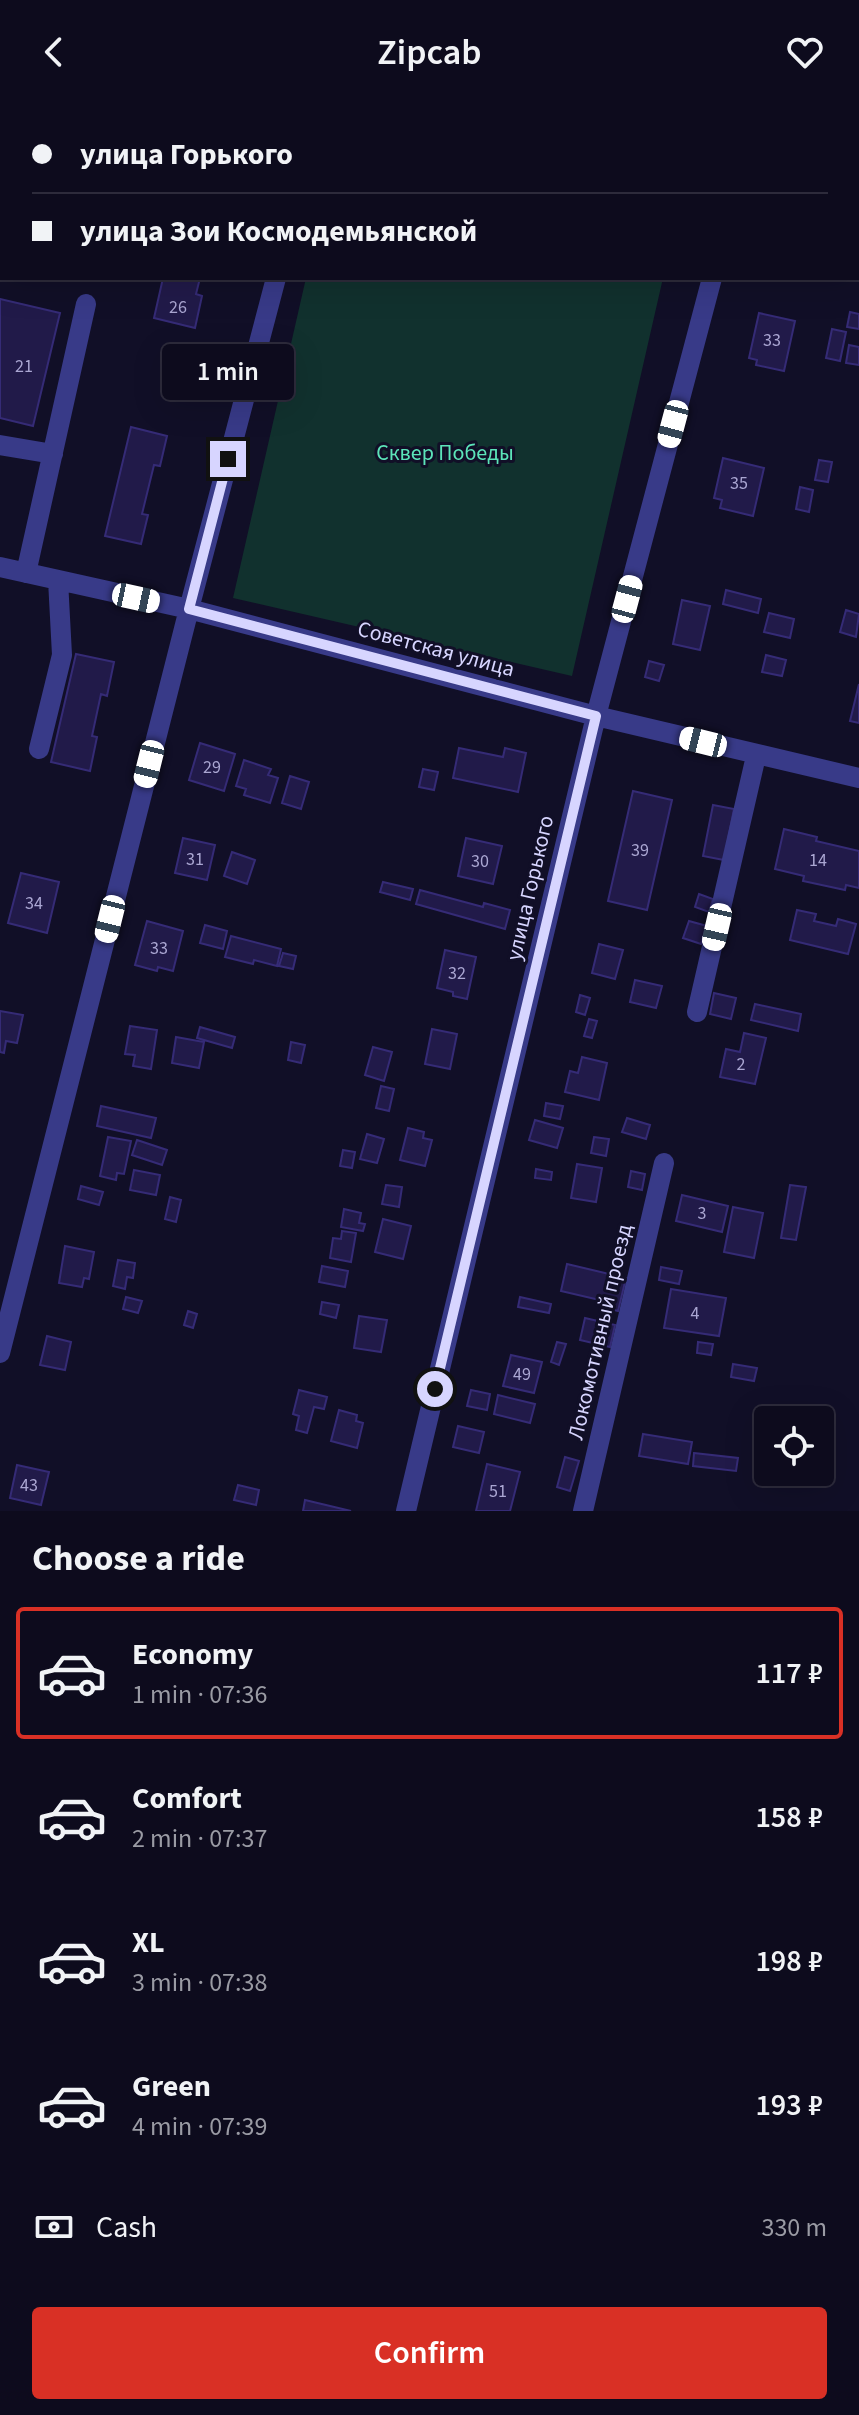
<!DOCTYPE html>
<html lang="en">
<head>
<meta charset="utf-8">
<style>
  :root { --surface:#0d0b1d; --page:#161426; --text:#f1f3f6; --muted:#9a9ba4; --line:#2d2b3b; --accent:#d93025 }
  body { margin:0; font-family:"Source Sans 3",sans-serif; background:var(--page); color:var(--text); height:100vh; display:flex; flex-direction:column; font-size:30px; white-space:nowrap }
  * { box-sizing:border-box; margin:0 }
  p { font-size:26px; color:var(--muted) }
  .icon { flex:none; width:44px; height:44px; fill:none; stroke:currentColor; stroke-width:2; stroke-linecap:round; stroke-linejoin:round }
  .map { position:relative; height:1407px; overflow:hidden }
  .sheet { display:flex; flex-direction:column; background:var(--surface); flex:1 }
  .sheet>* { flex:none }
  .hud { position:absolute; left:0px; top:0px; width:860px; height:176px; box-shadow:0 8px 32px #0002,0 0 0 2px var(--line); display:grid; align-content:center; height:176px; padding:0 32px; background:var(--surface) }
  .tools { position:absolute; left:754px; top:1302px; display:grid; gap:16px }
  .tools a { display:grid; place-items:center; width:80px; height:80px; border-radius:8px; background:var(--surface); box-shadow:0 8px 32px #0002,0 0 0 2px var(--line); font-size:40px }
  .end { position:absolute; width:36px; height:36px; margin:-18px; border:10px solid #d7d5ff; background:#111; box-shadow:0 0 0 4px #111 }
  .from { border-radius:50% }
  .bubble { position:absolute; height:56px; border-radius:8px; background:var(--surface); box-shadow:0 8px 32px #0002,0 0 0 2px var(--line); font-size:26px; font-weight:600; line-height:56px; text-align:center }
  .car { position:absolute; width:24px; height:48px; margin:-24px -12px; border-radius:10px; box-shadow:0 0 6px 2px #0007; background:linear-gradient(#fff 24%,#345 0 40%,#fff 0 76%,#345 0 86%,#fff 0) }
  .hud b { display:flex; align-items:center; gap:28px; height:76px; font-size:30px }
  .hud b+b { border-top:2px solid var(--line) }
  .hud i { width:20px; height:20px; background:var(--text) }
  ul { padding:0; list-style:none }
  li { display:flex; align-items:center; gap:24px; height:132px; margin:0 16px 12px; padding:0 16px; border:4px solid transparent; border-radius:8px }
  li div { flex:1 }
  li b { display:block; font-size:30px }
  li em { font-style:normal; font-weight:600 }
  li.selected { border-color:var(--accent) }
  li>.icon { width:72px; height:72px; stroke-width:1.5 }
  h2 { padding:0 32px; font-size:36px; line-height:96px }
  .pay { display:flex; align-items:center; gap:20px; height:88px; padding:0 32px; font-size:30px }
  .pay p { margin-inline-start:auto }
  .action { display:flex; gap:16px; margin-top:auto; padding:16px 32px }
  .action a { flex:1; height:92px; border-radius:8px; background:var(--accent); color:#fff; font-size:32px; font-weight:600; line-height:92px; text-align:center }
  header { display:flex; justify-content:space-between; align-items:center; height:104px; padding:0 32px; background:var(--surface); font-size:36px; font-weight:600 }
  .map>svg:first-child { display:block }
  .green { fill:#11312e }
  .building { fill:#211a49; stroke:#352b76; stroke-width:2 }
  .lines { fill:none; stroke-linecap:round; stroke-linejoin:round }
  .minor { stroke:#383a88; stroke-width:20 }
  .route { stroke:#d7d5ff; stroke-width:10 }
  .labels { text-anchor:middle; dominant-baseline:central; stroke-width:6; stroke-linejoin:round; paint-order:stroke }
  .number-label { font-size:18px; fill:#aaa6d2 }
  .park-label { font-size:22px; fill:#5ce4b9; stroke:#110f27 }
  .street-label { font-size:22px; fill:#d7d5ff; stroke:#110f27 }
</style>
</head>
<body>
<header><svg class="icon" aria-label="back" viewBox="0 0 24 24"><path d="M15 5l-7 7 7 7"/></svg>Zipcab<svg class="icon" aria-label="heart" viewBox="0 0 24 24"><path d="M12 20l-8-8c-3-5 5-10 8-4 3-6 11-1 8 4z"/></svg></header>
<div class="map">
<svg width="859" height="1407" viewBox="0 0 859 1407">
  <rect width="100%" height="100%" fill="#110f27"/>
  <path class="green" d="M 346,0 L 703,0 L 346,2 Z
    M 306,174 L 663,174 L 572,572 L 233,494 Z"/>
  <path class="building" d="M 163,174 L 200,174 L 196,190 L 202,192 L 195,224 L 154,214 Z
    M 0,195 L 60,209 L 33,322 L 0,314 Z
    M 850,208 L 859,210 L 859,225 L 847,223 Z
    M 759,209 L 795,217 L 784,267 L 756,261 L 757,256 L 749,254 Z
    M 832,225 L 846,228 L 840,257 L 826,254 Z
    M 849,241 L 859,243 L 859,261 L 846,259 Z
    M 131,323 L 167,332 L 160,362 L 154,361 L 142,410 L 148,411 L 141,440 L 105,432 Z
    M 723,354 L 764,364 L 753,412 L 720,404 L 722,396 L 714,394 Z
    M 819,356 L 832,358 L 828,378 L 815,376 Z
    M 800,383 L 813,386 L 809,408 L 796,405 Z
    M 726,486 L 761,495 L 758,509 L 723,500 Z
    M 682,496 L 710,502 L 700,546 L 673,540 Z
    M 846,506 L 859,510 L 856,533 L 840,528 Z
    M 769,509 L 794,515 L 790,534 L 764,528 Z
    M 76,550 L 114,558 L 107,592 L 101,590 L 92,632 L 97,633 L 90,667 L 51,658 Z
    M 766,551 L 786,556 L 782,572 L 762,568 Z
    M 649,557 L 664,561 L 659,577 L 645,573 Z
    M 859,580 L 859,619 L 850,617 Z
    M 200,639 L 235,650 L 224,687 L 189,676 Z
    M 459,644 L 503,653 L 505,644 L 526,649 L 518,688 L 453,674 Z
    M 244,656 L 271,665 L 268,671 L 278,674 L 270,699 L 244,691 L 246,685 L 236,682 Z
    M 423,665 L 438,668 L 434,686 L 419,683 Z
    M 290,672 L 309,678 L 301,705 L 282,699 Z
    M 633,687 L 672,696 L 647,806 L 608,797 Z
    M 713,701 L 734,705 L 724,756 L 703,752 Z
    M 784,725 L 817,733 L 816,737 L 859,747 L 859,784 L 846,781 L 845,786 L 803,777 L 804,772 L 775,765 Z
    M 183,734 L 215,741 L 207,776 L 175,769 Z
    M 466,734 L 502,742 L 493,780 L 458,772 Z
    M 232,748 L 255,756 L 247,780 L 224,772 Z
    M 21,769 L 59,778 L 47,829 L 8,819 Z
    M 383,778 L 413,785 L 410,796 L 380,788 Z
    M 420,786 L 483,803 L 484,799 L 510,806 L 505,825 L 416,800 Z
    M 699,790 L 713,795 L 709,808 L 695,803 Z
    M 797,806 L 816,810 L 814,817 L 836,822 L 838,815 L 856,820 L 848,850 L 790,836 Z
    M 147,817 L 183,827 L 173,867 L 158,863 L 157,867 L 135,861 Z
    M 689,817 L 707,822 L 701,840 L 683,834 Z
    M 205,821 L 227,827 L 223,845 L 200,839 Z
    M 231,832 L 281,845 L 277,862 L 254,856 L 253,860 L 225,853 Z
    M 599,840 L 623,846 L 615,875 L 592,869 Z
    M 445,846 L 476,853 L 467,895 L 453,892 L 453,888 L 437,884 Z
    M 283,849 L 296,852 L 293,865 L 279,862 Z
    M 635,876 L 662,882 L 656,904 L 630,898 Z
    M 714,889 L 736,894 L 731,915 L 710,910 Z
    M 580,891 L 590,894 L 585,911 L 576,908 Z
    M 755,900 L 801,910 L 798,927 L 751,916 Z
    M 0,907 L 23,911 L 17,939 L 6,937 L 4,949 L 0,948 Z
    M 589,915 L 597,917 L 592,934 L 584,932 Z
    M 130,922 L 157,926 L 151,965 L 133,962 L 135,951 L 125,950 Z
    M 200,923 L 235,933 L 232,944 L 197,934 Z
    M 432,925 L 457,930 L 450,965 L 425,960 Z
    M 744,929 L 766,934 L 755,980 L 720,973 L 726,945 L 740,948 Z
    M 176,933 L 204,938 L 199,964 L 172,959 Z
    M 291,938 L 305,941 L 301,959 L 288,956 Z
    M 373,943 L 392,948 L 384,977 L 365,971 Z
    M 582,953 L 607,959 L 599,996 L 565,988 L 570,967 L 578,969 Z
    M 381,982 L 394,985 L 389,1007 L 376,1004 Z
    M 546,999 L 563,1002 L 560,1015 L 544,1012 Z
    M 101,1002 L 156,1014 L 151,1034 L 97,1022 Z
    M 627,1014 L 650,1021 L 646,1035 L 622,1028 Z
    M 535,1016 L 563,1024 L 557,1044 L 529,1036 Z
    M 408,1024 L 424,1028 L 423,1034 L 432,1036 L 425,1062 L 400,1056 Z
    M 367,1030 L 384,1035 L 377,1059 L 360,1055 Z
    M 108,1033 L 131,1037 L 124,1070 L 117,1069 L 116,1076 L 100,1072 Z
    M 594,1033 L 609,1035 L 606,1052 L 591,1049 Z
    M 137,1036 L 167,1046 L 162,1061 L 132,1051 Z
    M 343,1046 L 355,1048 L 352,1064 L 340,1062 Z
    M 577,1060 L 602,1064 L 596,1098 L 571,1094 Z
    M 536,1065 L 552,1068 L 551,1076 L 535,1074 Z
    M 134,1066 L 160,1071 L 156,1091 L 130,1086 Z
    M 631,1067 L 645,1070 L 642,1086 L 628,1083 Z
    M 386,1081 L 402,1083 L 399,1103 L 382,1100 Z
    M 790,1081 L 806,1083 L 796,1136 L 781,1134 Z
    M 81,1082 L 103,1088 L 99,1101 L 78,1095 Z
    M 682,1091 L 728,1102 L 722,1128 L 676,1117 Z
    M 170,1093 L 181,1096 L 176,1118 L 165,1115 Z
    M 733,1103 L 763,1109 L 754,1154 L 724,1148 Z
    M 344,1105 L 361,1109 L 359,1119 L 365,1120 L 363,1127 L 341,1123 Z
    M 383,1115 L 411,1122 L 403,1155 L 375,1148 Z
    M 342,1127 L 356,1129 L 351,1158 L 330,1154 L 333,1134 L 341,1135 Z
    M 65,1142 L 94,1148 L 89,1175 L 84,1174 L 82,1183 L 59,1179 Z
    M 118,1156 L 135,1159 L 133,1174 L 127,1173 L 125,1185 L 113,1182 Z
    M 567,1160 L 626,1174 L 618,1207 L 603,1203 L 604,1197 L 561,1187 Z
    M 322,1162 L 348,1167 L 345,1183 L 319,1178 Z
    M 661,1163 L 682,1167 L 679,1180 L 659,1176 Z
    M 671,1185 L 726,1194 L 719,1232 L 664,1224 Z
    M 126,1193 L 142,1197 L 138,1209 L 123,1205 Z
    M 520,1193 L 551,1200 L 549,1209 L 518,1203 Z
    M 322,1198 L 339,1201 L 336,1214 L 320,1210 Z
    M 188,1207 L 197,1210 L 193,1224 L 184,1221 Z
    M 359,1212 L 387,1216 L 381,1248 L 354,1244 Z
    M 585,1214 L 615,1221 L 610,1243 L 580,1236 Z
    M 47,1232 L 71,1238 L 65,1266 L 40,1261 Z
    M 557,1238 L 566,1240 L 559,1261 L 551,1258 Z
    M 698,1238 L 713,1240 L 711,1251 L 697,1249 Z
    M 511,1251 L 542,1258 L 534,1289 L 503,1282 Z
    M 733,1260 L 757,1264 L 754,1277 L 731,1273 Z
    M 299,1286 L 327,1293 L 324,1305 L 314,1303 L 307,1329 L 296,1326 L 299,1312 L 293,1310 Z
    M 471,1286 L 490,1290 L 487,1306 L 467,1302 Z
    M 498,1291 L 535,1300 L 530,1319 L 494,1310 Z
    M 339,1306 L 357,1311 L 356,1317 L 363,1319 L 357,1344 L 331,1337 Z
    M 458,1322 L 484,1328 L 479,1349 L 453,1343 Z
    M 643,1330 L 692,1338 L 688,1360 L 639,1352 Z
    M 694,1349 L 738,1354 L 736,1367 L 693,1362 Z
    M 565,1353 L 579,1357 L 570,1387 L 557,1383 Z
    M 487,1360 L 520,1368 L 510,1407 L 476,1407 Z
    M 17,1361 L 49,1368 L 41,1401 L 10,1394 Z
    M 238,1381 L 259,1386 L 256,1401 L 234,1396 Z
    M 305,1396 L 351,1407 L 303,1407 Z"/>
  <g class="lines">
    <path class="minor" d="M 322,2 L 322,0
      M 757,2 L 758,0
      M 0,341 L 53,350
      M 0,463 L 189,505 L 596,612 L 859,674
      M 26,469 L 86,200
      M 39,645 L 62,551 L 58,476
      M 697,908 L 756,652
      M 0,1249 L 189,505 L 276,174
      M 406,1407 L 596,612 L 712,174
      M 583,1407 L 664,1059"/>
  </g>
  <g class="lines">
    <path class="route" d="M 228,355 L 189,505 L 596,612 L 435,1285"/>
  </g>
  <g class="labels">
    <g class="number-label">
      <text x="178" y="203">26</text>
      <text x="772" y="236">33</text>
      <text x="24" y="262">21</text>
      <text x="739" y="379">35</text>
      <text x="212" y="663">29</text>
      <text x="640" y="746">39</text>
      <text x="195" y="755">31</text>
      <text x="818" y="756">14</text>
      <text x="480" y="757">30</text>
      <text x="34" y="799">34</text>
      <text x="159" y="844">33</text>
      <text x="457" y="869">32</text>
      <text x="741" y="960">2</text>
      <text x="702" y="1109">3</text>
      <text x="695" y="1209">4</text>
      <text x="522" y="1270">49</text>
      <text x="29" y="1381">43</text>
      <text x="498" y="1387">51</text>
    </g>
    <g class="park-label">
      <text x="445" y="349">Сквер Победы</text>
    </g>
    <g class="street-label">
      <text transform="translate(436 545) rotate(15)">Советская улица</text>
      <text transform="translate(530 784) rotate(-77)">улица Горького</text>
      <text transform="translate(600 1228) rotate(-77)">Локомотивный проезд</text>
    </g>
  </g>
</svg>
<div class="tools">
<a><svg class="icon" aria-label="locate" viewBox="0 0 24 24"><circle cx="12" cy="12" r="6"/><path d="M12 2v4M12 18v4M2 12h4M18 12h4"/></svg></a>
</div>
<i class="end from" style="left:435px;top:1285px"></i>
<i class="end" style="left:228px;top:355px"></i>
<div class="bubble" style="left:162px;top:240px;width:132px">1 min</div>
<i class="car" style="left:673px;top:320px;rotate:195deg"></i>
<i class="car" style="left:136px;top:494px;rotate:102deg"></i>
<i class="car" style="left:627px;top:495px;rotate:15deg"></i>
<i class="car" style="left:703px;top:638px;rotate:284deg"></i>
<i class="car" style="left:149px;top:660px;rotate:194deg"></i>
<i class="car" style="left:110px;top:815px;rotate:194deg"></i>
<i class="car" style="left:717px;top:823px;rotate:193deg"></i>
<div class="hud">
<b><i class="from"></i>улица Горького</b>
<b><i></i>улица Зои Космодемьянской</b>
</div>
</div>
<section class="sheet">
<h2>Choose a ride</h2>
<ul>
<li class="selected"><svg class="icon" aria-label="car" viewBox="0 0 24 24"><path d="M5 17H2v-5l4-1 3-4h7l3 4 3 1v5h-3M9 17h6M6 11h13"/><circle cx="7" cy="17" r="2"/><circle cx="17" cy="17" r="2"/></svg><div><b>Economy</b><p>1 min · 07:36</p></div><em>117 ₽</em></li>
<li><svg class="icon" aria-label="car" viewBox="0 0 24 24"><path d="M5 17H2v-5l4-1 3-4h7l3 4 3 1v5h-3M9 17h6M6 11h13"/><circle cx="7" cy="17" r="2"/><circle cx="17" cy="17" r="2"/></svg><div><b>Comfort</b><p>2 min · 07:37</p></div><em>158 ₽</em></li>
<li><svg class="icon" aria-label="car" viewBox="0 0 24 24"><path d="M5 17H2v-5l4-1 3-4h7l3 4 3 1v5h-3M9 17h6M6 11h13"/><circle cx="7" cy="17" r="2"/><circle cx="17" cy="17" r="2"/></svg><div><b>XL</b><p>3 min · 07:38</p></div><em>198 ₽</em></li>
<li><svg class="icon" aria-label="car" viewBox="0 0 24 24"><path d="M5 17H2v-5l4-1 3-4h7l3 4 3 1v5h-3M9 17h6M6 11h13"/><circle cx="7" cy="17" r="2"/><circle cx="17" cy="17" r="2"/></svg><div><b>Green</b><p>4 min · 07:39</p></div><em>193 ₽</em></li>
</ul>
<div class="pay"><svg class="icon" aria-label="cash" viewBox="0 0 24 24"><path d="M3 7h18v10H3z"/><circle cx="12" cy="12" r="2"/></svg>Cash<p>330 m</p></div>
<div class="action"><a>Confirm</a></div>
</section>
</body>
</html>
